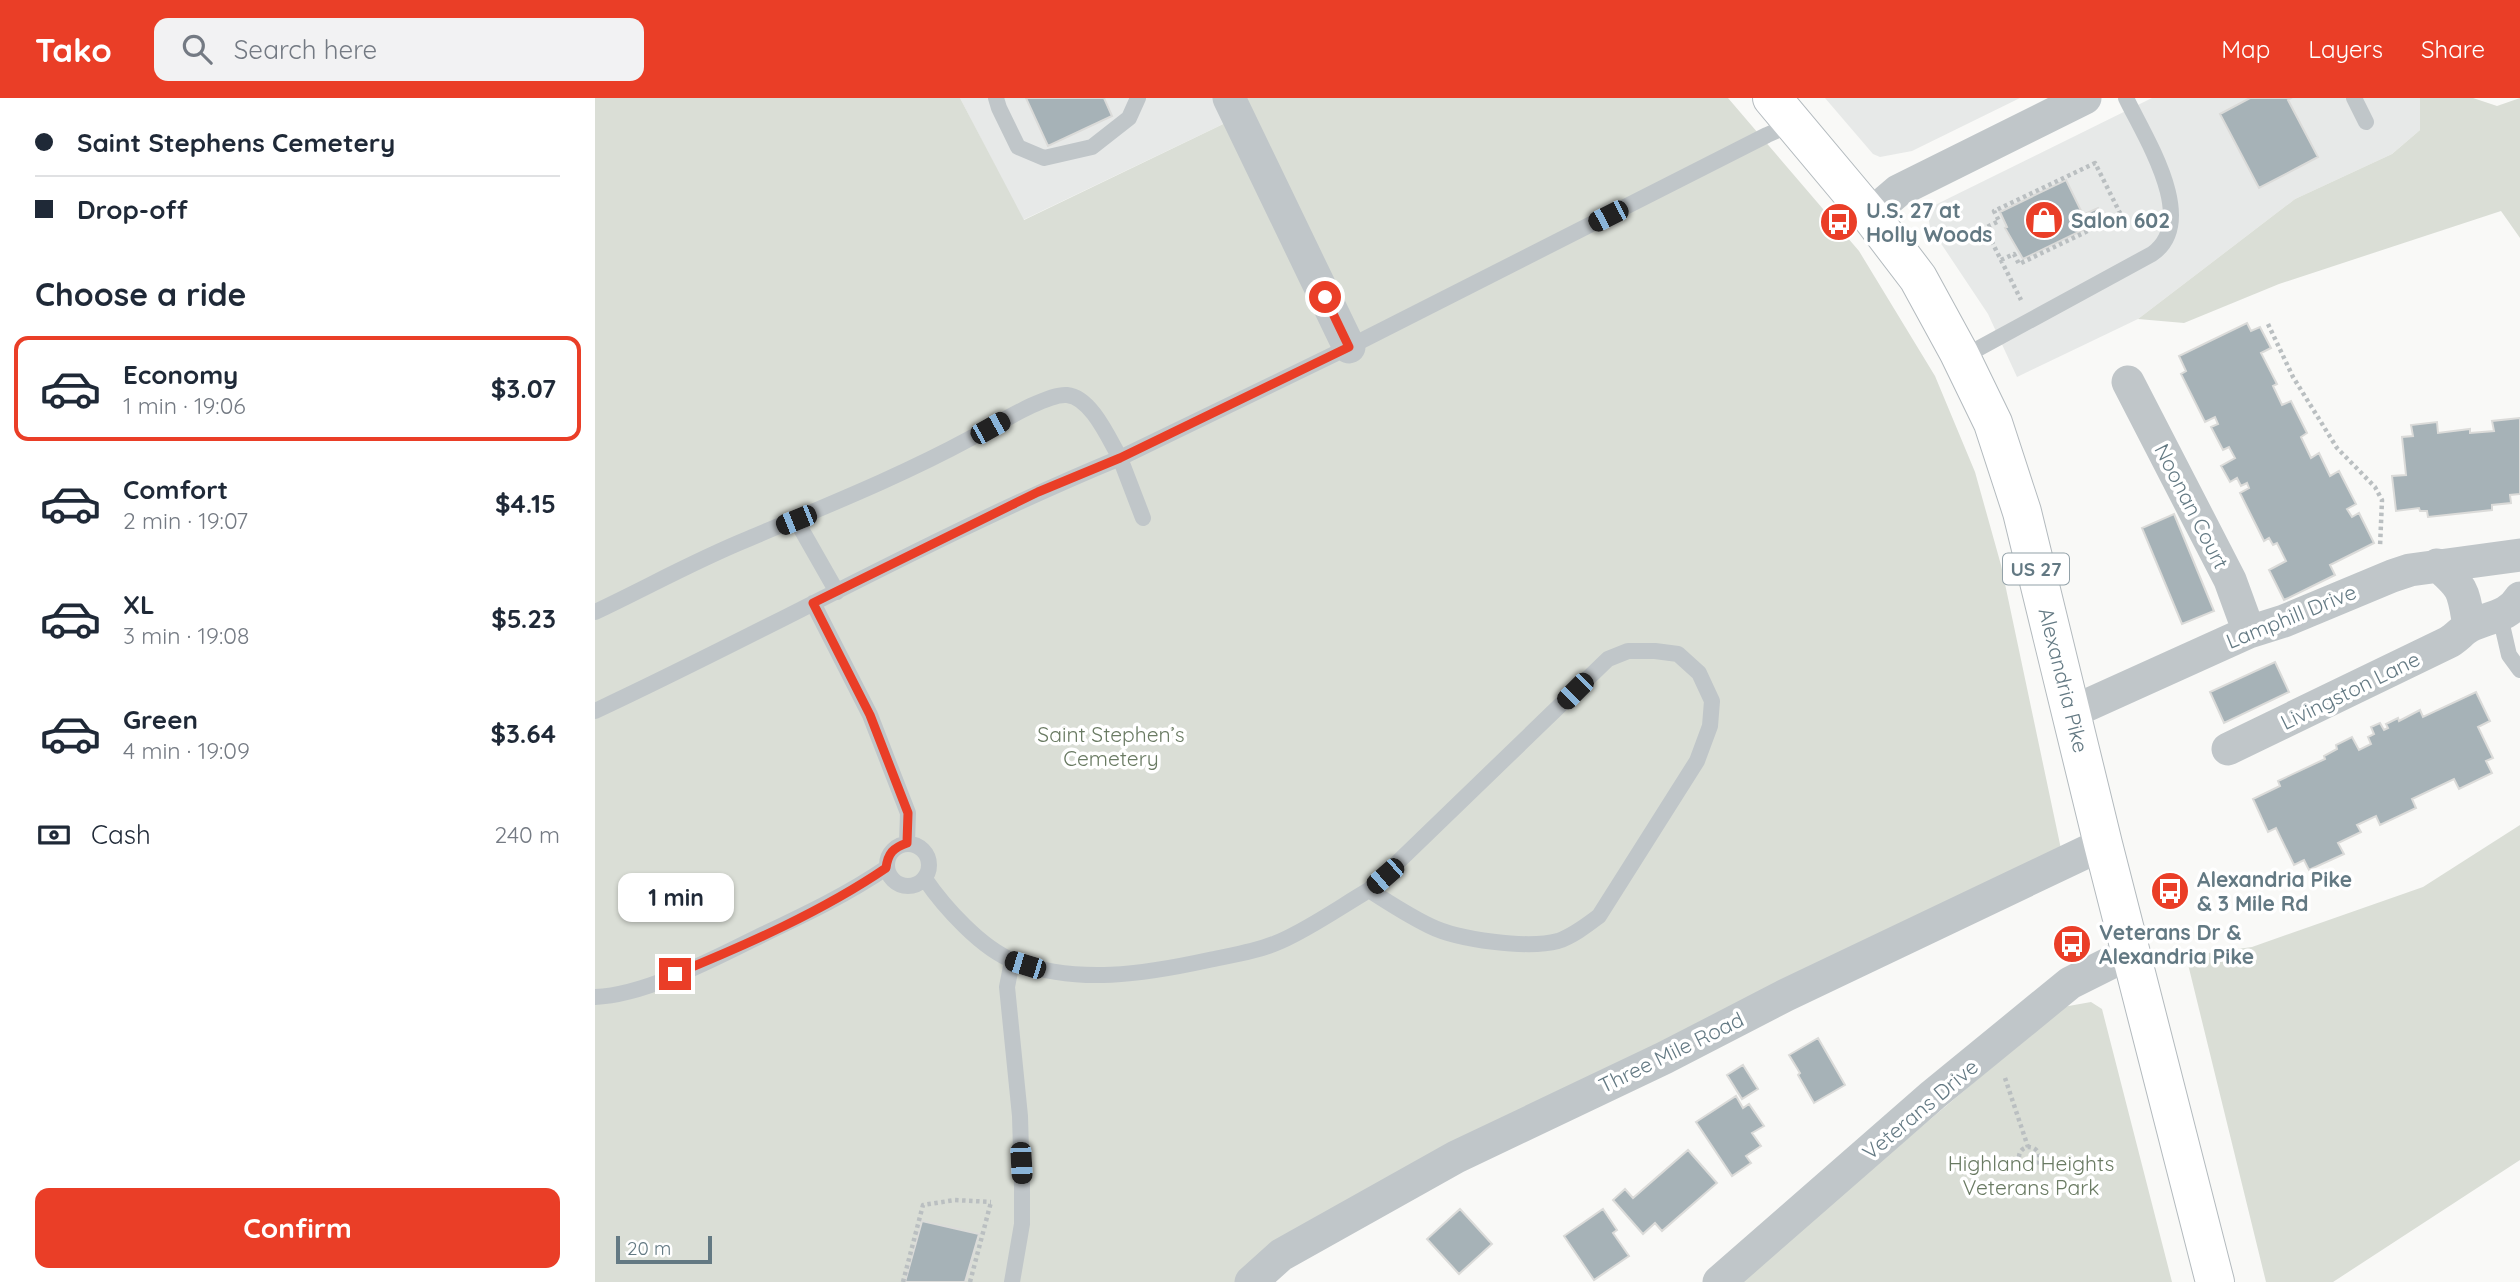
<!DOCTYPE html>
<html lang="en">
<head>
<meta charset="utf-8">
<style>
  :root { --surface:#fff; --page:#f2f2f3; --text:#1f2937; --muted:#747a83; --line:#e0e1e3; --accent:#ea3e27 }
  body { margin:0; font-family:Quicksand,sans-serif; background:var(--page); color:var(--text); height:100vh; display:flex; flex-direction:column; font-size:26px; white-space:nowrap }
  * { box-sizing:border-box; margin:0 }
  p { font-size:23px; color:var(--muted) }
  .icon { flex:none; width:38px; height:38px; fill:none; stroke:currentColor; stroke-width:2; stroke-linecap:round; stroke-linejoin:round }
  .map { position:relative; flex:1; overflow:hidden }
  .panel { display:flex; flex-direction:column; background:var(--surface); width:595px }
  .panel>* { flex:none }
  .hud { display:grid; align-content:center; height:154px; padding:0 35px; background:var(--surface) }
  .scale { position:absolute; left:21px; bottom:18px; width:96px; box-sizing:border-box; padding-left:7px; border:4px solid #637983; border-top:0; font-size:19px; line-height:24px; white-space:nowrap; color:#637983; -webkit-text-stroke:5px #fff; paint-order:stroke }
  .end { position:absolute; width:32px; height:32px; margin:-16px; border:9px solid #ea3e27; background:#fff; box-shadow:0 0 0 4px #fff }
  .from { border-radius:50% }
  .bubble { position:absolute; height:49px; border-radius:14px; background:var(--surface); box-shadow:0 2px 5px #0004; font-size:23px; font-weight:700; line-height:49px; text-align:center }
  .car { position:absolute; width:21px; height:42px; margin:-21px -10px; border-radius:9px; box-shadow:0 0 5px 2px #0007; background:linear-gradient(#222 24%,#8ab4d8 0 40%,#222 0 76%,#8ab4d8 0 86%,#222 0) }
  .hud b { display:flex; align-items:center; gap:24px; height:66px; font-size:26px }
  .hud b+b { border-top:2px solid var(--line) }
  .hud i { width:18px; height:18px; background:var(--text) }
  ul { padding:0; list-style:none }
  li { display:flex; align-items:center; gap:21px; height:105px; margin:0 14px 10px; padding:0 21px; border:4px solid transparent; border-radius:14px }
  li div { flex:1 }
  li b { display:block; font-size:26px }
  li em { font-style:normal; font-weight:700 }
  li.selected { border-color:var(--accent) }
  li>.icon { width:63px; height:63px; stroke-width:1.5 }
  h2 { padding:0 35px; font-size:32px; line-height:84px }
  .pay { display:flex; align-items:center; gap:18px; height:77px; padding:0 35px; font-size:26px }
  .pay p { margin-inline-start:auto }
  .button { display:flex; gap:14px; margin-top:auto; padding:14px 35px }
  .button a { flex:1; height:80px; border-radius:14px; background:var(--accent); color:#fff; font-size:28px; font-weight:700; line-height:80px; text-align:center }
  header { display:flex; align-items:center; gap:42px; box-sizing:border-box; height:98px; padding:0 35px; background:var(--accent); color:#fff }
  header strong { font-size:33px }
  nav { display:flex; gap:38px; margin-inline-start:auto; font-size:24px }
  .search { width:490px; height:63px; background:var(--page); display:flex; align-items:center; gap:18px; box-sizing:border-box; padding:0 24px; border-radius:14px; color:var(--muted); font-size:26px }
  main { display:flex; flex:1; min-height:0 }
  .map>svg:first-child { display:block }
  .built { fill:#e7e9e8 }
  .green { fill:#daded6 }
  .building { fill:#a6b2b7; stroke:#dbdbd9; stroke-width:2 }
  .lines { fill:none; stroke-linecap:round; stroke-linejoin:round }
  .primary-casing { stroke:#b3babe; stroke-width:40 }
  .path { stroke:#babfc1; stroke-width:4.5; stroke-dasharray:3.5 3.5; stroke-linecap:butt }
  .service { stroke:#c0c6c9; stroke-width:16 }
  .minor { stroke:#c0c6c9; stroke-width:33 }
  .primary { stroke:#fff; stroke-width:38 }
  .route { stroke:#ea3e27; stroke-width:9 }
  .labels { text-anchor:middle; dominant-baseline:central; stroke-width:7; stroke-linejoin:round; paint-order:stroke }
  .shield { fill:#fff; stroke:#92a1a8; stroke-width:2 }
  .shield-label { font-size:19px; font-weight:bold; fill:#637983 }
  .poi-label { font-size:21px; font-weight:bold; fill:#637983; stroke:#fff; text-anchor:start }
  .street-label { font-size:21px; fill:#637983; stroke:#fff }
  .park-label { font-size:21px; fill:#697a62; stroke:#fff }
</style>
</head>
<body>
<header>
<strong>Tako</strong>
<div class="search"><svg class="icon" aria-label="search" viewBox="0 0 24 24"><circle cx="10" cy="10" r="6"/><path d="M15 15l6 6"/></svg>Search here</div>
<nav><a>Map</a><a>Layers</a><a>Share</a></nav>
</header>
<main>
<section class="panel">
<div class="hud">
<b><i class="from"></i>Saint Stephens Cemetery</b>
<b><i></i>Drop-off</b>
</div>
<h2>Choose a ride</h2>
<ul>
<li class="selected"><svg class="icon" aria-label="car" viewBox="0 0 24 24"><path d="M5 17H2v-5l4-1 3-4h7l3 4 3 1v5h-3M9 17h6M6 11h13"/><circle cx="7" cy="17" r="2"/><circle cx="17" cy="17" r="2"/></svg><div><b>Economy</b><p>1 min · 19:06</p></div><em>$3.07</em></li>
<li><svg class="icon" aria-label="car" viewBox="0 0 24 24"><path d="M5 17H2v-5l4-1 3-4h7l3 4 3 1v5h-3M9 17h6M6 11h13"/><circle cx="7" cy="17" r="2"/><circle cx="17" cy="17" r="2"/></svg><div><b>Comfort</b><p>2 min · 19:07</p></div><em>$4.15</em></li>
<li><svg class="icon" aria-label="car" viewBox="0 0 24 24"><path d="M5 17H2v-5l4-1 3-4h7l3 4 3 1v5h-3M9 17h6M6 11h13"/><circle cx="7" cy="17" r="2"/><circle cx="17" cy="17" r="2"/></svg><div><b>XL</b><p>3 min · 19:08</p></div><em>$5.23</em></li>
<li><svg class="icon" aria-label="car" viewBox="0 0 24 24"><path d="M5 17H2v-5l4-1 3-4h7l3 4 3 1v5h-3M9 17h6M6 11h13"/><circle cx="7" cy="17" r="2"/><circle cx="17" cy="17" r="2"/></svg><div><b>Green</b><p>4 min · 19:09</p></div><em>$3.64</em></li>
</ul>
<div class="pay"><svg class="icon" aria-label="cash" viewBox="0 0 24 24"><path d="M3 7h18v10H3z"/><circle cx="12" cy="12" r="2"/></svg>Cash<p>240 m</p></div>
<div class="button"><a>Confirm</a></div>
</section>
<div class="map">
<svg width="1925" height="1184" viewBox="0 0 1925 1184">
  <rect width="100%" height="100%" fill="#f9f9f7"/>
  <path class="built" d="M 365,0 L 642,0 L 649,16 L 428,122 Z
    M 1230,0 L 1425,0 L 1317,53 L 1285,59 L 1278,56 Z
    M 1557,0 L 1825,0 L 1825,32 L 1797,56 L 1700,101 L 1543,221 L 1422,279 L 1393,216 L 1335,129 L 1333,118 L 1340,107 Z"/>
  <path class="green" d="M 0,0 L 365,0 L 429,122 L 649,16 L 642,0 L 1133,0 L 1264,153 L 1340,278 L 1380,374 L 1406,467 L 1466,751 L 641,1184 L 0,1184 Z
    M 1825,0 L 1878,0 L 1902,8 L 1925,0 L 1925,140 L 1906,113 L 1684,186 L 1589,225 L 1543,221 L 1700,101 L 1797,56 L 1825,32 Z
    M 1925,727 L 1925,1062 L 1738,1184 L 1671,1184 L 1591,858 L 1657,849 L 1828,789 Z
    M 1496,904 L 1507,911 L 1577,1184 L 1143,1184 L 1468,909 Z"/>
  <path class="building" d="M 431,0 L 509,0 L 517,18 L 453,48 Z
    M 1655,0 L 1696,0 L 1693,2 L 1723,59 L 1664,90 L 1625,16 Z
    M 1471,82 L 1494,129 L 1428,161 L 1410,130 L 1412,129 L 1405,114 Z
    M 1503,110 L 1508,120 L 1497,126 L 1492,115 Z
    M 1652,225 L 1656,233 L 1665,229 L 1676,250 L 1666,255 L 1682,286 L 1678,288 L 1687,307 L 1696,303 L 1712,335 L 1706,339 L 1716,360 L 1724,355 L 1735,378 L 1744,373 L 1761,406 L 1752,411 L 1757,419 L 1764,415 L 1779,445 L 1735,467 L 1740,477 L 1689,502 L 1674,472 L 1691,463 L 1682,445 L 1678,447 L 1674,440 L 1669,443 L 1645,395 L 1654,390 L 1652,385 L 1646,388 L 1642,380 L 1635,384 L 1626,368 L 1640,360 L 1634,349 L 1628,352 L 1616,329 L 1623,326 L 1620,319 L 1610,324 L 1586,276 L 1591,273 L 1584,258 Z
    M 1925,320 L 1925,396 L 1915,397 L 1916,405 L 1897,407 L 1897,412 L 1833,419 L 1832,413 L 1825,413 L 1824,410 L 1801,413 L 1797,378 L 1811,377 L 1807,339 L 1818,338 L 1816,327 L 1842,324 L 1843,335 L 1875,331 L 1875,335 L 1899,333 L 1897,323 Z
    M 1579,416 L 1619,513 L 1587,526 L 1547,430 Z
    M 1680,564 L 1694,594 L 1629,625 L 1615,594 Z
    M 1881,594 L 1895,623 L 1883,629 L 1898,660 L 1891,663 L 1897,675 L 1864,691 L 1859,681 L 1817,701 L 1821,710 L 1785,727 L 1781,718 L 1762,727 L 1766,734 L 1743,745 L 1749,756 L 1714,772 L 1709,762 L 1699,767 L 1681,730 L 1673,734 L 1658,701 L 1685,688 L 1683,683 L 1730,661 L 1729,658 L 1742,651 L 1741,647 L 1757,639 L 1764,652 L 1776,646 L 1773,639 L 1779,636 L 1776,629 L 1785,625 L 1789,632 L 1793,630 L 1791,626 L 1803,620 L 1804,623 L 1825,612 L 1828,619 Z
    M 1223,940 L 1250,987 L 1219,1005 L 1203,977 L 1205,975 L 1194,957 Z
    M 1148,967 L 1163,991 L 1147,1001 L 1132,977 Z
    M 1141,998 L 1148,1010 L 1154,1006 L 1169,1028 L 1157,1035 L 1166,1048 L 1151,1058 L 1156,1065 L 1137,1078 L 1101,1024 Z
    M 1093,1052 L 1122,1085 L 1067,1133 L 1060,1125 L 1048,1136 L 1018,1102 L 1030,1091 L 1038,1100 Z
    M 865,1111 L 897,1146 L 864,1176 L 832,1141 Z
    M 1008,1111 L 1022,1132 L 1018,1135 L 1034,1158 L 999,1182 L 969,1138 Z
    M 327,1123 L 384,1136 L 370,1184 L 310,1184 Z"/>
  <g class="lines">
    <defs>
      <path id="primary" d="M 1177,0 L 1275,117 L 1323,180 L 1364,255 L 1398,325 L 1427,414 L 1508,746 L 1620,1184"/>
    </defs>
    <use href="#primary" class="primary-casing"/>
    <path class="path" d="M 1406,162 L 1419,156 L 1424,166 L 1526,117 L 1500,65 L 1399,113 L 1404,123 L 1390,130 L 1426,202
      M 1673,226 L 1698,279 L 1742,350 L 1780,389 L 1787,402 L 1785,449
      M 1410,980 L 1433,1049
      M1424 1059a10 10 0 1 1 20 0a10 10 0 1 1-20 0Z
      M 308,1184 L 328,1107 L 360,1102 L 396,1104
      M 375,1184 L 396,1104"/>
    <path class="service" d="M 401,0 L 404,10 L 423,49 L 449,60 L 497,49 L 534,20 L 543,0
      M 1759,0 L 1771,24
      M 1366,260 L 1557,156 C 1605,123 1549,38 1531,0
      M 548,420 L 525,360 L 754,249 L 1172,37 L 1199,25
      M 201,422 L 242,494
      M 218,505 L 275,617 L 313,715 L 312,745
      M 0,514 C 51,490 101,462 153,441 C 228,409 304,379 376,340 C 396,330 451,295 472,297 C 496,299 514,341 525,360 C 345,434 176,531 0,613
      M 1905,518 L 1914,557 L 1925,572
      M 1033,553 L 1060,553 L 1083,556 L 1104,575 L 1117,603 L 1115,628 L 1102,663 L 1004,818 C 992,827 978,838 963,843 C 933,851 863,842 835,828 C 814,818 794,805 774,792 L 1013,561 Z
      M292 767a21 21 0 1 1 42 0a21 21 0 1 1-42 0Z
      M 330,781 C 349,809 387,851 419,863 C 482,887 550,876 614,862 C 638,857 664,853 686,843 C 717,829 745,809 774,792
      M 417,863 L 412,889 L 425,1018 L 427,1088 L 427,1126 L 417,1184
      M 0,899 C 52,897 122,859 169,836 C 211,816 253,796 291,770"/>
    <path class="minor" d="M 634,0 L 754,249
      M 1275,117 L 1303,93 L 1490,0
      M 1533,284 L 1635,482 L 1654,534
      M 1842,467 C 1870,491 1868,493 1874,528
      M 1477,614 L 1654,534 L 1689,523 L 1797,478 L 1815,472 L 1925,457
      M 1633,651 L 1852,545 C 1861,541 1867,532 1875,528 C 1893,519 1914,519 1925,500
      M 656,1184 L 686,1157 L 861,1059 L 1069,960 L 1191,897 L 1508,746
      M 1124,1184 L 1338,997 L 1475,885 L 1537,854"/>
    <use href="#primary" class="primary"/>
  </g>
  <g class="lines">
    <path class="route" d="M 80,876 C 151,847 228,813 291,770 C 293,755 298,750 312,745 L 313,715 L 275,617 L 218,505 L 443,394 L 525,360 L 754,249 L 730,199"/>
  </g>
  <defs>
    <symbol id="shop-disc" viewBox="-11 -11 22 22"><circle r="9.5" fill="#ea3e27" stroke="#fff"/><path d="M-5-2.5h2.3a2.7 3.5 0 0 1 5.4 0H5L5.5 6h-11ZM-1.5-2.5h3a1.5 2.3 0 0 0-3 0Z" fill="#fff"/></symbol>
    <symbol id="bus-disc" viewBox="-11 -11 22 22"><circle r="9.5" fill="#ea3e27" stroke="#fff"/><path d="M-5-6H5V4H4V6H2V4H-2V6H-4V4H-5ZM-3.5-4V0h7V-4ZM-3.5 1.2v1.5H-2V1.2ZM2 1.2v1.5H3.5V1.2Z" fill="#fff"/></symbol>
  </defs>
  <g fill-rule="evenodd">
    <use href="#shop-disc" x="1427" y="100" width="44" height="44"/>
    <use href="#bus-disc" x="1222" y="102" width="44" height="44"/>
    <use href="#bus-disc" x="1553" y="771" width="44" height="44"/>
    <use href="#bus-disc" x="1455" y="824" width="44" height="44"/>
  </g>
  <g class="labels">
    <rect class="shield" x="1408" y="455.5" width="66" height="31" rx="5"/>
    <g class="shield-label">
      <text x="1441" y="471">US 27</text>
    </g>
    <g class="poi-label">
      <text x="1271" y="112">U.S. 27 at<tspan x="1271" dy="24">Holly Woods</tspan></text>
      <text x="1476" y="122">Salon 602</text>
      <text x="1602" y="781">Alexandria Pike<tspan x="1602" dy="24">&amp; 3 Mile Rd</tspan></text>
      <text x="1504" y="834">Veterans Dr &amp;<tspan x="1504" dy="24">Alexandria Pike</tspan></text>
    </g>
    <g class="street-label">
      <text transform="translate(1597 408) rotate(63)">Noonan Court</text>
      <text transform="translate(1696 518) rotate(-22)">Lamphill Drive</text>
      <text transform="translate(1469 582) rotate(76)">Alexandria Pike</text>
      <text transform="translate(1755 592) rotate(-26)">Livingston Lane</text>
      <text transform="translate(1076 954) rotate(-26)">Three Mile Road</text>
      <text transform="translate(1325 1011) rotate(-40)">Veterans Drive</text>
    </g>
    <g class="park-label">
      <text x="516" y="636">Saint Stephen’s<tspan x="516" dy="24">Cemetery</tspan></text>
      <text x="1436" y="1065">Highland Heights<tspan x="1436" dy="24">Veterans Park</tspan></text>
    </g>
  </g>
</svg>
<div class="scale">20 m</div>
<i class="end from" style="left:730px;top:199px"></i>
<i class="end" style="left:80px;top:876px"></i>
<div class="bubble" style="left:23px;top:775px;width:116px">1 min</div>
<i class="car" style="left:1013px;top:118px;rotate:243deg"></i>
<i class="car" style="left:395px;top:330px;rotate:61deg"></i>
<i class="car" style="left:201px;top:422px;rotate:248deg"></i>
<i class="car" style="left:980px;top:593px;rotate:225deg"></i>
<i class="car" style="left:790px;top:778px;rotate:229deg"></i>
<i class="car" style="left:430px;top:867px;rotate:287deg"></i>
<i class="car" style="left:426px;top:1065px;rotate:177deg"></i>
</div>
</main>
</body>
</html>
